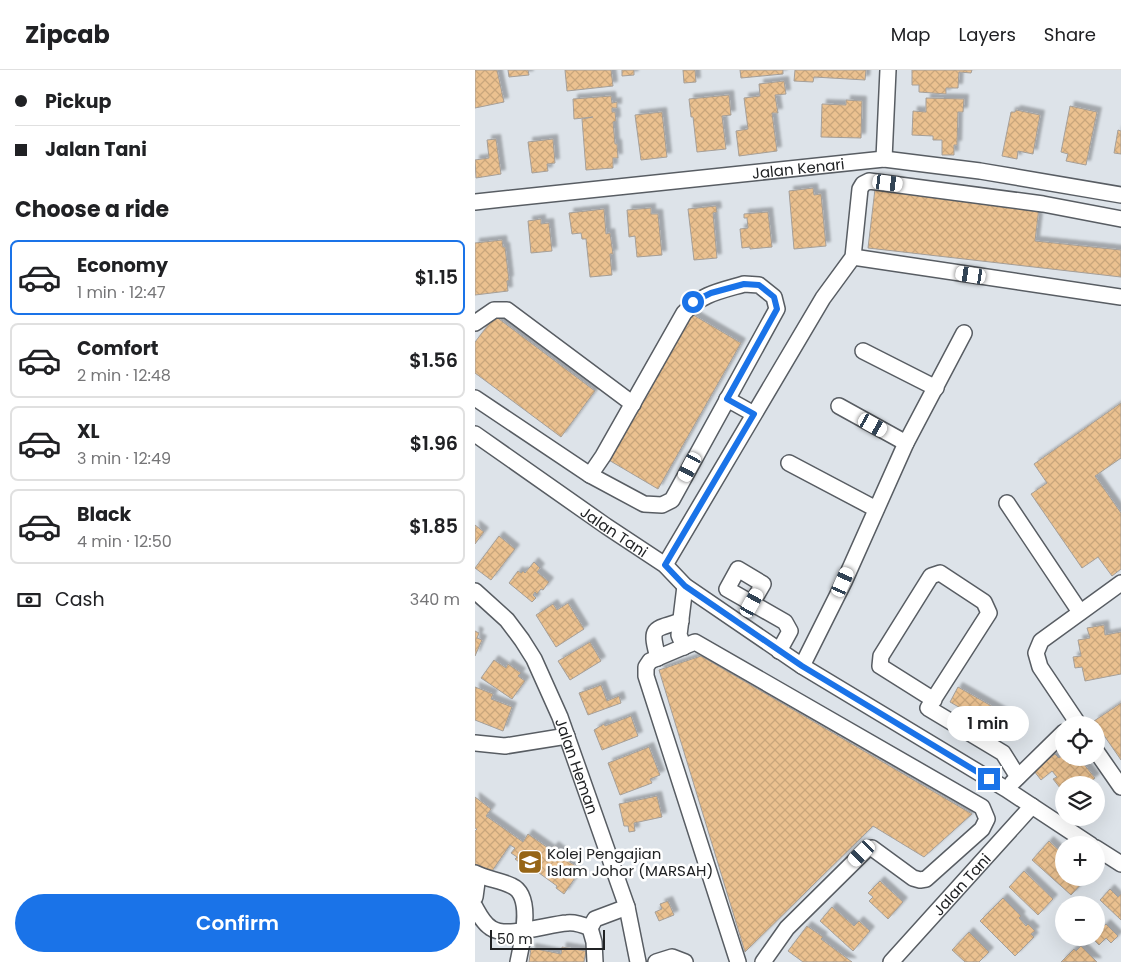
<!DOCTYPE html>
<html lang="en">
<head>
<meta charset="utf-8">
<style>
  :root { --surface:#fff; --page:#f6f6f6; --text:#202124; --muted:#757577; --line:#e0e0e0; --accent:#1a73e8 }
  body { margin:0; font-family:Poppins,sans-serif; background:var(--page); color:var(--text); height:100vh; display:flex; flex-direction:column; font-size:19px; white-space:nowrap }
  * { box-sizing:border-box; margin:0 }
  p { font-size:16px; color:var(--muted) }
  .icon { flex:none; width:28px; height:28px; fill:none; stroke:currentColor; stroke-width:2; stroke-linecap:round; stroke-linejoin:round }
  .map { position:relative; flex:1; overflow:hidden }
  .sheet { display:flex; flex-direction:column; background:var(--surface); width:475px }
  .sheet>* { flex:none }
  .hud { display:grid; align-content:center; height:110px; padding:0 15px; background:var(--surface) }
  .fabs { position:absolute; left:580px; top:646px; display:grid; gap:10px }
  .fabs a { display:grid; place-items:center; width:50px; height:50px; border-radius:50%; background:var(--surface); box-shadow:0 5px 20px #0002; font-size:25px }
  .scale { position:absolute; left:15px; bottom:12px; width:115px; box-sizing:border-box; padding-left:5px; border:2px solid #202224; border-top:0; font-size:14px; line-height:18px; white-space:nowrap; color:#202224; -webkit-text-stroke:4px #fff; paint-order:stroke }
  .end { position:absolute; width:22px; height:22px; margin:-11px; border:6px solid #1a73e8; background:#fff; box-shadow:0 0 0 2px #fff }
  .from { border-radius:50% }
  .bubble { position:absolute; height:35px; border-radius:18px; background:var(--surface); box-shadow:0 5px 20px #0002; font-size:16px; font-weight:600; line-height:35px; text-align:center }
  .car { position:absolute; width:15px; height:30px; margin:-15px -8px; border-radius:6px; box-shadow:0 0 4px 1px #0007; background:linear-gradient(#fff 24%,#345 0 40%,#fff 0 76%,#345 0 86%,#fff 0) }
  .hud b { display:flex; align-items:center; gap:18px; height:48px; font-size:19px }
  .hud b+b { border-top:1px solid var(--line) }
  .hud i { width:12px; height:12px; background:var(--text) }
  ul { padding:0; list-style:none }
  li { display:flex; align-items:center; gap:15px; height:75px; margin:0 10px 8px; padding:0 5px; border:2px solid var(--line); border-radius:8px }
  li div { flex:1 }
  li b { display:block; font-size:19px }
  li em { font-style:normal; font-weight:600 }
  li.current { border-color:var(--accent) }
  li>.icon { width:45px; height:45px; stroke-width:1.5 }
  h2 { padding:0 15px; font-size:22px; line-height:60px }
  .pay { display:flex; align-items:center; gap:12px; height:55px; padding:0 15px; font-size:19px }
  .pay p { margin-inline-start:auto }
  .action { display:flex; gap:10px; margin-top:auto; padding:10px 15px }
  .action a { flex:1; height:58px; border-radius:30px; background:var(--accent); color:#fff; font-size:20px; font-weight:600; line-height:58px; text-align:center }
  header { display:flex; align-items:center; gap:30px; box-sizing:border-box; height:70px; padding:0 25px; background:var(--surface); border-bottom:1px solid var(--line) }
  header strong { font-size:24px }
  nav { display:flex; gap:28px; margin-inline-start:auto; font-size:18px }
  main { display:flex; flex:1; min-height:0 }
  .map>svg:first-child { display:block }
  .building { fill:url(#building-cross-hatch); stroke:#a59f99; filter:url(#shadow) }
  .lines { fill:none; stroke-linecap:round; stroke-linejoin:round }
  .minor-casing { stroke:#585d63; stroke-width:18 }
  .minor { stroke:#fff; stroke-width:15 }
  .route { stroke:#1a73e8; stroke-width:6 }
  .labels { text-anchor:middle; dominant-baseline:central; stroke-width:5; stroke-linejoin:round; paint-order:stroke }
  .street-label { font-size:15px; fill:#202224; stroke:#fff }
  .poi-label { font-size:15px; fill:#202224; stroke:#fff; text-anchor:start }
</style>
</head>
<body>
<header>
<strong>Zipcab</strong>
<nav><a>Map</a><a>Layers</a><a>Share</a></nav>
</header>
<main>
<section class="sheet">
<div class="hud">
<b><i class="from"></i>Pickup</b>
<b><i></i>Jalan Tani</b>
</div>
<h2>Choose a ride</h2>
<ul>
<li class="current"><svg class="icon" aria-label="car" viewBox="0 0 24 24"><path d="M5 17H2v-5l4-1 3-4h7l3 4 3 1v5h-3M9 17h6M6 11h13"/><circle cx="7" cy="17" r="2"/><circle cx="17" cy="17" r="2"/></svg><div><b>Economy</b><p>1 min · 12:47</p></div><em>$1.15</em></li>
<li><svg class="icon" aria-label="car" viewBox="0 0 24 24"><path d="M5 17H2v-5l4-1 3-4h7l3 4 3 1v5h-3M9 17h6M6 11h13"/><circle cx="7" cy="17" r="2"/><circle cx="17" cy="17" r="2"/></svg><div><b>Comfort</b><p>2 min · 12:48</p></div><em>$1.56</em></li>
<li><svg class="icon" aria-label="car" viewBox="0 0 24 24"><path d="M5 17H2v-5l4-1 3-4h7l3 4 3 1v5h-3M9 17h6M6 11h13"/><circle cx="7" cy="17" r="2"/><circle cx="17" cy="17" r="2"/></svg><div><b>XL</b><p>3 min · 12:49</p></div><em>$1.96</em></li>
<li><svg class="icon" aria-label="car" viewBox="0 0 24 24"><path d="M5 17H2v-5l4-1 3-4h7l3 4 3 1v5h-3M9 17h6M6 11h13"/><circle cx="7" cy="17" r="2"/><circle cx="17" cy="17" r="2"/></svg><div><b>Black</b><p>4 min · 12:50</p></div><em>$1.85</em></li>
</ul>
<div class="pay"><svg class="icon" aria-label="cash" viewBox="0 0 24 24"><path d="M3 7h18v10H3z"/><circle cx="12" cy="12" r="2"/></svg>Cash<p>340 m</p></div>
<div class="action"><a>Confirm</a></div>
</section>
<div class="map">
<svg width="646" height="892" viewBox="0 0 646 892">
  <defs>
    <pattern id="building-cross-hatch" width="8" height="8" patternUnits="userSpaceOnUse" patternTransform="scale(1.25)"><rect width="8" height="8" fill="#ebc190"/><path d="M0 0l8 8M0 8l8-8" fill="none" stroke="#c9a67c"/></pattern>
    <filter id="shadow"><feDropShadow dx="4.5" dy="-4.5" stdDeviation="1" flood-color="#0004"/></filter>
  </defs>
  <rect width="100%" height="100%" fill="#dde3e9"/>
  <path class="building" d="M 0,0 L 22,0 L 29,32 L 0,38 Z
    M 33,0 L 53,0 L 54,5 L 34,7 Z
    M 90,0 L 136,0 L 138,16 L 92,21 Z
    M 147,0 L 159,0 L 159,5 L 147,6 Z
    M 208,0 L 220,0 L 221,12 L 209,13 Z
    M 265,0 L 308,0 L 308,4 L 266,8 Z
    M 320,0 L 391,0 L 390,10 L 339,7 L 338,12 L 319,11 Z
    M 437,0 L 497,0 L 496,3 L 484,2 L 483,18 L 471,18 L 471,24 L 444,22 L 444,15 L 437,15 Z
    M 309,11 L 311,24 L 300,25 L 303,43 L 297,43 L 302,81 L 264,86 L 261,61 L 273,59 L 269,28 L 285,26 L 284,14 Z
    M 254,25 L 256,45 L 247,46 L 251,79 L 222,82 L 218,47 L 216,47 L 214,29 Z
    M 136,26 L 137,33 L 142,32 L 142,38 L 137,38 L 137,42 L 140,42 L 141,51 L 138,52 L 140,74 L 142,74 L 143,88 L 138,88 L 138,98 L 111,100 L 107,49 L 118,47 L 99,49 L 98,29 Z
    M 451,28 L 489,29 L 488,42 L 483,42 L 482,75 L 479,75 L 479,85 L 467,85 L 467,70 L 458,70 L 458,66 L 437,65 L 438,41 L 451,42 Z
    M 371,30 L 387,31 L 386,68 L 346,67 L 347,34 L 371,35 Z
    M 595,36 L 622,42 L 611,95 L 591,91 L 593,84 L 586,82 Z
    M 541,40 L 565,45 L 558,84 L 543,81 L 542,89 L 527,86 L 536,42 L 540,42 Z
    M 187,42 L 192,87 L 166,90 L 160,45 Z
    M 643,60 L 646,61 L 646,84 L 639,83 Z
    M 21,69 L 26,104 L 1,108 L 0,90 L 14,88 L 12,70 Z
    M 78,69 L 80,93 L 72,94 L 73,101 L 57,103 L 53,72 Z
    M 338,118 L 339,125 L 346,124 L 351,176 L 319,179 L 314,121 Z
    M 400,119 L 564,138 L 560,171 L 646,180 L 646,207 L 393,178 Z
    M 241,136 L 242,142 L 238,143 L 242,188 L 219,190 L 213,139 Z
    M 176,138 L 176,144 L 183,144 L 187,185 L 162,187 L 160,166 L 154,167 L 152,140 Z
    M 129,139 L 131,164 L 135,163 L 138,184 L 135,184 L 137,205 L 115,207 L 111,169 L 107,169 L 106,163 L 97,164 L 94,143 Z
    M 293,142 L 297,177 L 275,179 L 275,177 L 267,178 L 265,159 L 273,158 L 272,148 L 269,148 L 269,144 Z
    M 66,149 L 66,154 L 74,153 L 77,181 L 56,183 L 53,151 Z
    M 27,170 L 28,177 L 30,177 L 34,210 L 32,211 L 33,221 L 0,225 L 0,173 Z
    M 215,243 L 266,273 L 183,419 L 132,389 Z
    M 20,246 L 120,321 L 86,367 L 0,303 L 0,272 Z
    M 646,333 L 646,388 L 620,406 L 646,443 L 646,499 L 637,506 L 623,487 L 607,498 L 556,424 L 572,413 L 559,394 Z
    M 0,455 L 9,462 L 0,474 Z
    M 24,466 L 40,479 L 16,510 L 0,498 Z
    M 59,492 L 65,498 L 62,502 L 74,512 L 68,520 L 66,519 L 62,524 L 60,522 L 58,525 L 61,528 L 57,532 L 34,513 L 43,501 L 46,503 L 48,501 L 50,503 Z
    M 93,533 L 109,559 L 81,577 L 61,545 L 78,534 L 82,540 Z
    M 629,555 L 630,565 L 646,562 L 646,604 L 610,611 L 607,597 L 600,598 L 598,587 L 606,586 L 603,570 L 615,568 L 612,558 Z
    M 0,561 L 4,563 L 2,568 L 7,570 L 0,586 Z
    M 115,572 L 126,591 L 95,610 L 83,591 Z
    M 226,586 L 497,744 L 449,787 L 398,756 L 270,882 L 184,600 Z
    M 19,590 L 31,598 L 33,594 L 46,603 L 43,606 L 50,611 L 37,629 L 6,608 Z
    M 126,615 L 132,631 L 144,626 L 146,633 L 113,645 L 104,623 Z
    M 0,617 L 18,624 L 16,629 L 37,637 L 28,661 L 0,650 Z
    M 483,617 L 536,647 L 527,662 L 475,632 Z
    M 646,633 L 646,690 L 619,651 Z
    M 156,646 L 163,666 L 127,680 L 119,660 L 129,654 L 130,656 Z
    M 174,677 L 185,705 L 175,709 L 177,713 L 145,725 L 133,693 Z
    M 580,684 L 584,688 L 589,684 L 589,688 L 595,688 L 599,692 L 604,688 L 620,708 L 611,715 L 589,715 L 589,723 L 578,709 L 582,707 L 577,701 L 566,710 L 559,701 Z
    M 182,726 L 187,747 L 159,753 L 160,761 L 154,762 L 153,756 L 149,756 L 144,734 Z
    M 0,727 L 16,739 L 11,746 L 48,772 L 53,764 L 76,780 L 79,776 L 92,786 L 90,789 L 102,797 L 96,805 L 100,808 L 89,824 L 81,818 L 82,816 L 53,795 L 51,797 L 40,789 L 42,787 L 36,783 L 40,778 L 35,775 L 15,804 L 0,794 L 0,761 L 2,759 L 0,758 Z
    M 574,771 L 589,785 L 589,808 L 612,808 L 596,825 L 557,790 Z
    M 549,801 L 578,829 L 563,845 L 534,817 Z
    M 405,811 L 428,832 L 413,849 L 394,831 L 398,827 L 393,823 Z
    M 635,819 L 643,827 L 646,824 L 646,850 L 625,830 Z
    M 528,828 L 546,846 L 544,848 L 551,856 L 553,854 L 560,861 L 556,864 L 559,867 L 540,886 L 505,851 Z
    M 193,831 L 199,845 L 184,851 L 180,842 L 187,839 L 185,834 Z
    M 357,837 L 379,856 L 384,851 L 395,861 L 378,881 L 345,851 Z
    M 631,854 L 643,866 L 636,873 L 631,868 L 624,875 L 617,868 L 621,868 L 621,864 Z
    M 332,856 L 348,867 L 346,869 L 377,892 L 328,892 L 313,881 Z
    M 494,862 L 514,882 L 504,892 L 490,892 L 477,880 Z
    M 606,876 L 622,892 L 586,892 L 599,879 L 601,881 Z
    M 87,877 L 111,881 L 109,892 L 54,892 L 56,878 L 86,884 Z"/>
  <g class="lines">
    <defs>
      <g id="minor">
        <path d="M 409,89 L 413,0"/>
        <path id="s1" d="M 0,132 L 409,89 L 505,101 L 646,125"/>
        <path d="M 378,187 L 646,227"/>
        <path d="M 269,214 L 284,215 L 299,227 L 302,239 L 197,430 L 187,435 L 169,434 L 115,405 L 128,386 L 209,243 C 226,224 245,221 269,214 Z"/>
        <path d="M 0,253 L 19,240 L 32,240 L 158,334"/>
        <path d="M 388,281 L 461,318"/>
        <path d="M 0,328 L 115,405"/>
        <path d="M 252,329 L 279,344"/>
        <path d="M 364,336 L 431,373"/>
        <path id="s2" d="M 0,364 L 131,456 L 190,495 L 210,516 L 327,596 L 531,719 L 616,775"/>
        <path d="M 314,393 L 401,439"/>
        <path d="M 532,433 L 605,542"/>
        <path d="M 190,495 L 348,228 L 378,187 L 385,119 L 388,114 L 394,111 L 568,134 L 646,149"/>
        <path id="s3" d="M 0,521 L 32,550 L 47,570 L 59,589 L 85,647 L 152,837 L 163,892"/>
        <path d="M 277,533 L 288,514 L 263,499 L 252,519 L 310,552 L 315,561 L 304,581"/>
        <path d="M 209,577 L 204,565 L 210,516"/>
        <path d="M 183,588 C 175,557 177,560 206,551"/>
        <path d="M 327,596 L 369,512 L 431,373 L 489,263"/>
        <path d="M 459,630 L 405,596 L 406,586 L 456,506 L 465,503 L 509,532 L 514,543 L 453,638 L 528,683 L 543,707"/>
        <path d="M 604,655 L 565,597 L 561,583 L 566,571 L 646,513"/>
        <path d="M 0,673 L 30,676 L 92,666"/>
        <path d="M 621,681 L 646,717"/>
        <path d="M 537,713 L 589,662"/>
        <path d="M 621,778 L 646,794"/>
        <path d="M 0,803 C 11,809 25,810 37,816 C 59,826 47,873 43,892"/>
        <path d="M 0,827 L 3,805"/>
        <path d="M 0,837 C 4,844 8,853 16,858 C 31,869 74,854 92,853 C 100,852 108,855 115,858 L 119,872 L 120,892"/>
        <path d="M 115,858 L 120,849 L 152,837"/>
        <path d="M 181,892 L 197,887 L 210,892"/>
        <path d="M 263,892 L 171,606 L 171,597 L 175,591 L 220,572 L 507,737 L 512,749 L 507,759 L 451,809 L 445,810 L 438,808 L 397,778 L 392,779 L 312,858 L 288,892"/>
        <path id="s4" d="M 416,892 L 557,736"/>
      </g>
    </defs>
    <use href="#minor" class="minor-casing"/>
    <use href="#minor" class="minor"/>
  </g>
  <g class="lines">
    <path class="route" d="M 218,232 L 236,223 L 269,214 L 284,215 L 299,227 L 302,239 L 252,329 L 279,344 L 190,495 L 210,516 L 327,596 L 514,709"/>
  </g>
  <defs>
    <symbol id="university-square" viewBox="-11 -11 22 22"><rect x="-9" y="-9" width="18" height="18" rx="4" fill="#966516" stroke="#fff"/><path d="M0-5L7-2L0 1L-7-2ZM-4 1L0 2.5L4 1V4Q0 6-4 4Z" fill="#fff"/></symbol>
  </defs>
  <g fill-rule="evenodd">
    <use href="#university-square" x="41" y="778" width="28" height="28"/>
  </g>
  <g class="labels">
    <g class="street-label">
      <text stroke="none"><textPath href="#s1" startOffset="325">Jalan Kenari</textPath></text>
      <text stroke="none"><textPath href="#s2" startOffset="170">Jalan Tani</textPath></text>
      <text stroke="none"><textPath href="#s3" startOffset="206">Jalan Heman</textPath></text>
      <text stroke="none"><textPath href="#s4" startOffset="105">Jalan Tani</textPath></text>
    </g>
    <g class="poi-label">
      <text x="72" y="783">Kolej Pengajian<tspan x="72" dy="17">Islam Johor (MARSAH)</tspan></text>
    </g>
  </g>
</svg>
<div class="fabs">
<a><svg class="icon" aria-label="locate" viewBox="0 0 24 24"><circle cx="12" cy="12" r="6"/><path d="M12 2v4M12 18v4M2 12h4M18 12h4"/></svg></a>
<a><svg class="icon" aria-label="layers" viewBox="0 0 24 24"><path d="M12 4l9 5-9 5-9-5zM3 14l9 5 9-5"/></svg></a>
<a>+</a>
<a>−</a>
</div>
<div class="scale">50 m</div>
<i class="end from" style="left:218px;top:232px"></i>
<i class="end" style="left:514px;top:709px"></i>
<div class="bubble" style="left:472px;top:636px;width:82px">1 min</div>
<i class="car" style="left:413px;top:113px;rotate:97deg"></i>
<i class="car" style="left:496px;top:205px;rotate:279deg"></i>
<i class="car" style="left:398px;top:355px;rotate:119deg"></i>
<i class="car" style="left:215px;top:397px;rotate:208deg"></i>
<i class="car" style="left:368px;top:512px;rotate:24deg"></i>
<i class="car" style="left:277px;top:533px;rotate:29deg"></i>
<i class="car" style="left:387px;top:783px;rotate:225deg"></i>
</div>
</main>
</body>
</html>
